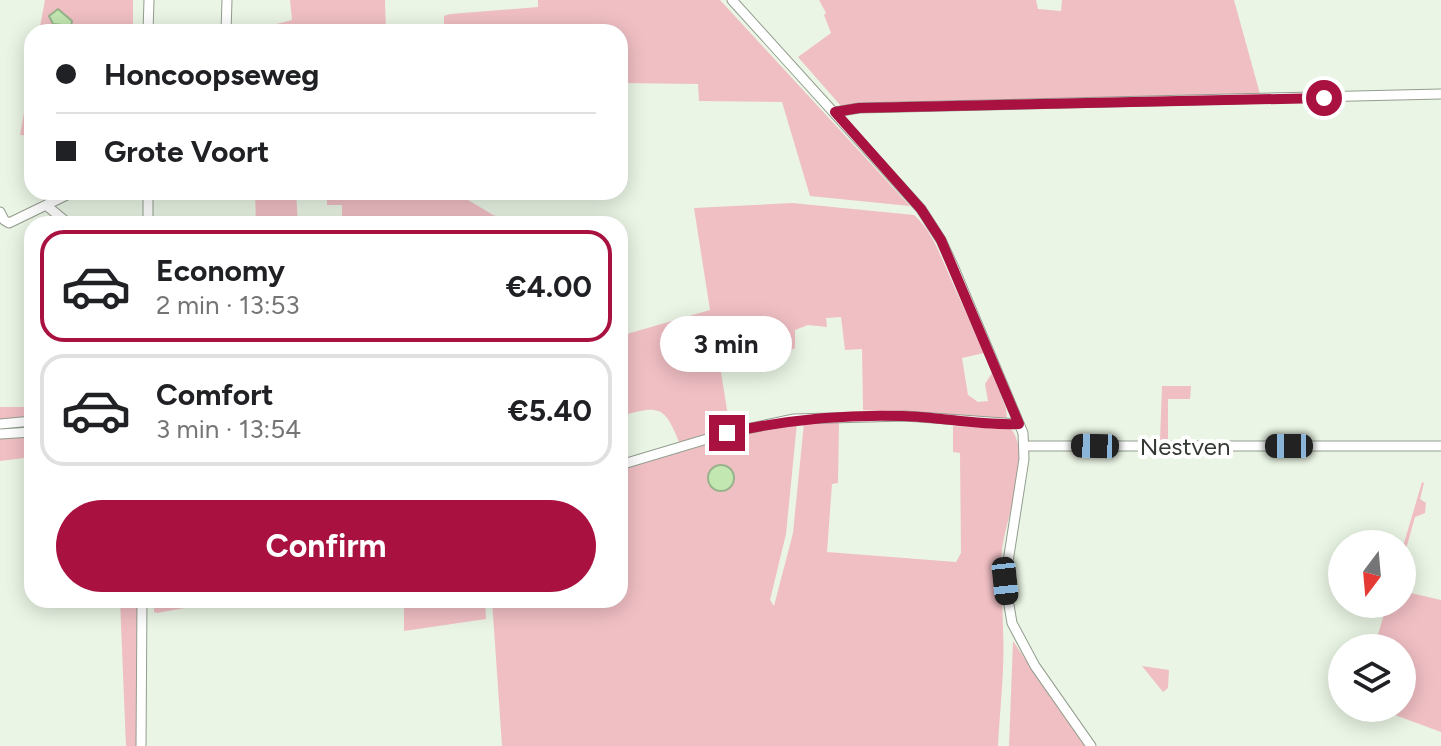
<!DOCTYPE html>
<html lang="en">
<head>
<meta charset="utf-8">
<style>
  :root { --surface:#fff; --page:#f2f2f2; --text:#202124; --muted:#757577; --line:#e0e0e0; --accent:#a81140 }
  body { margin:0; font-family:Figtree,sans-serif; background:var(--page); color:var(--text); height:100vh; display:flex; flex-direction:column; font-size:30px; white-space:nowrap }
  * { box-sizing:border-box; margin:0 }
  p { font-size:26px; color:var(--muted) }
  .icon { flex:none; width:44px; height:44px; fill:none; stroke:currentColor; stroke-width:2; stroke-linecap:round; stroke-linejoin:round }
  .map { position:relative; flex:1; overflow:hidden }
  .sheet { position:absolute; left:24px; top:216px; width:604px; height:392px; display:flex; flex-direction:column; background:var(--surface); border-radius:24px; box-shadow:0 4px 20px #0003 }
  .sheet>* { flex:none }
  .banner { position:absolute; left:24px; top:24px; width:604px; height:176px; border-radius:24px; box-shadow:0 4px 20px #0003; display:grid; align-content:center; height:176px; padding:0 32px; background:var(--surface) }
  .needle { width:52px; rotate:196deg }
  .buttons { position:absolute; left:1328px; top:530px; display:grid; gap:16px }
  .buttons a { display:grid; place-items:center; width:88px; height:88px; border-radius:50%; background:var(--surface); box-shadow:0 4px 20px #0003; font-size:40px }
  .end { position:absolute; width:36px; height:36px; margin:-18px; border:10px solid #a81140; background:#fff; box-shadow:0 0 0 4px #fff }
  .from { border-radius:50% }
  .bubble { position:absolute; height:56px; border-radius:28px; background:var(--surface); box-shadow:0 4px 20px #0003; font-size:26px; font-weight:700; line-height:56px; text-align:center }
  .car { position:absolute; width:24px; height:48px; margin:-24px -12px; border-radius:10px; box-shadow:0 0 6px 2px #0007; background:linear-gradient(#222 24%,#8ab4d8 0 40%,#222 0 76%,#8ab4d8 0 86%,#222 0) }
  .banner b { display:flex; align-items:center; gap:28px; height:76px; font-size:30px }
  .banner b+b { border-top:2px solid var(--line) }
  .banner i { width:20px; height:20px; background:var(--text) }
  ul { padding:14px 0 0; list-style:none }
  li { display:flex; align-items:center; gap:24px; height:112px; margin:0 16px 12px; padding:0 16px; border:4px solid var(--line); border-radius:24px }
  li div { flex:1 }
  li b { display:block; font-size:30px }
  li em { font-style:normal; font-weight:700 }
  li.selected { border-color:var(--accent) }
  li>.icon { width:72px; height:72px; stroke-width:1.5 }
  .cta { display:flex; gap:16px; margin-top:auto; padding:16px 32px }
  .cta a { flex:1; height:92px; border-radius:48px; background:var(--accent); color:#fff; font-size:32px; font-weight:700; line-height:92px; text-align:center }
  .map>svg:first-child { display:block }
  .green { fill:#f0bfc4; fill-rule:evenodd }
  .water { fill:#c3e7b1; stroke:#98b38b; stroke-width:2 }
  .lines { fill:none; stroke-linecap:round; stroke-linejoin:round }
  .minor-casing { stroke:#939d8e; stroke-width:11 }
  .minor { stroke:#fff; stroke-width:9 }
  .route { stroke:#a81140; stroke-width:10 }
  .labels { text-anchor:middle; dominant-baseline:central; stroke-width:8; stroke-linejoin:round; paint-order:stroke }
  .street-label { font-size:24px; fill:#353933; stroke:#fff }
</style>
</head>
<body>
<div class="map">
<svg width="1441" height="746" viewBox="0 0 1441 746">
  <rect width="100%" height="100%" fill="#eaf5e5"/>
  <path class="green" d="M 45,0 L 133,0 L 133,32 L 39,32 Z
    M 290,0 L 385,0 L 386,32 L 230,32 L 230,28 L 269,26 L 292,20 Z
    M 538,0 L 720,0 L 910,206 L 810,196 L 782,102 L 699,101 L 698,84 L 620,83 L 620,32 L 444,32 L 444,16 L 450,14 L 538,7 Z
    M 819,0 L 1036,0 L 1038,9 L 1061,11 L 1062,0 L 1234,0 L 1260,94 L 1241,97 L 841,106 L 798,57 L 831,33 L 824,15 L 826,13 Z
    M 32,68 L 32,136 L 20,135 Z
    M 255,192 L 296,192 L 298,224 L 256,224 Z
    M 316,192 L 455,192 L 493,215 L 515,221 L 515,224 L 324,224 L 342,223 L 342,205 L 327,205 L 327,198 L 317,198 Z
    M 792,203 L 914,215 C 931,230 938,250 947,270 C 959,298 972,324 984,353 L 962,358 L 968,395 L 978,402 L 988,401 L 985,384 L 992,373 L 1006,408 L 1007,419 L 863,410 L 862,349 L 845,350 L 841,317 L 826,318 L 827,327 L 808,325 L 795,330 L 795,348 L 770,361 C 752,348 739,350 718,354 L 730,428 L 679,442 C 664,404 658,406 620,416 L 620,336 L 710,310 L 694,208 Z
    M 1162,386 L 1191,386 L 1190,399 L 1168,399 L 1168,441 L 1160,441 Z
    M 0,407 L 32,407 L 32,419 L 0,422 Z
    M 839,421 L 838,483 L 832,484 L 827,552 L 956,562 L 961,553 L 960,453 L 953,452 L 953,426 L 1011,429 C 1031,452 1008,515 1003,543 C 998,572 1003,600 1003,629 C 1005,668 1000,707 998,746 L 502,746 L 492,600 L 620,600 L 620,470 L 726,439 L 797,423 L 786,534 L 770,600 L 774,606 L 793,533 L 804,423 ZM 716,467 L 726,467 L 734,476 L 733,483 L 718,490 L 710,484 L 709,478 Z
    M 32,437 L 32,457 L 0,461 L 0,438 Z
    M 1422,482 L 1424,483 L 1420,499 L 1426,503 L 1425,513 L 1415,517 L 1402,563 L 1402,550 Z
    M 1402,591 L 1441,600 L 1441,732 L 1376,708 L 1402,708 L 1402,648 L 1374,648 L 1387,604 L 1402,604 Z
    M 120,600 L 137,600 L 136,746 L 126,746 Z
    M 154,600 L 190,600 L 190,607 L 157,613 L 154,612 Z
    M 404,600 L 485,600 L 486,619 L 404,631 Z
    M 1013,641 L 1085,746 L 1009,746 Z
    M 1142,666 L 1169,670 L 1168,688 L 1163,692 Z"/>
  <path class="water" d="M 58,9 L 72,21 L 71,26 L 53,24 L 49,16 Z
    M708 478a13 13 0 1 1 26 0a13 13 0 1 1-26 0Z"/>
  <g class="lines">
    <defs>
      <path id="minor" d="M 732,0 L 921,209 L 941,240 L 954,268 L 1023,433 L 1024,459 L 1005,581 L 1012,623 L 1035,666 L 1091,746
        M 148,32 L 149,0
        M 226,32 L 227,0
        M 835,112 L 859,108 L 1441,94
        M 47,206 L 69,224
        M 0,212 L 4,220 L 9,223 L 73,192
        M 148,224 L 148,192
        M 0,424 L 32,421
        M 0,434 L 32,432
        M 1024,446 L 1441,446
        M 620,465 L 727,433 L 794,419 L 905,416 L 1019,424
        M 141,746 L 142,600"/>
    </defs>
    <use href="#minor" class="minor-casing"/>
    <use href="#minor" class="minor"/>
  </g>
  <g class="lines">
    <path class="route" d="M 727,433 C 785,420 843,414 903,416 C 941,417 981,426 1019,424 L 941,240 L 921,209 L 835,112 L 859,108 L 1324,98"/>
  </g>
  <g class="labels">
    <g class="street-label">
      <text x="1185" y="446">Nestven</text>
    </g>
  </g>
</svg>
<div class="buttons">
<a><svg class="needle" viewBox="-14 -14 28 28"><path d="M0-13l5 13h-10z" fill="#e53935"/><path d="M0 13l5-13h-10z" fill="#757577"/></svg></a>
<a><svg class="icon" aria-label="layers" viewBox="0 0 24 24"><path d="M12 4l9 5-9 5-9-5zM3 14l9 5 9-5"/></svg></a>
</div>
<i class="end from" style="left:1324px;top:98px"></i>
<i class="end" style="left:727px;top:433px"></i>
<div class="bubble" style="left:660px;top:316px;width:132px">3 min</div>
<i class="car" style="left:1095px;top:446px;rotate:271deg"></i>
<i class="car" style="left:1289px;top:446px;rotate:270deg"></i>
<i class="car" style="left:1005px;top:581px;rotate:174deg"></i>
<div class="banner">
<b><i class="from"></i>Honcoopseweg</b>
<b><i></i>Grote Voort</b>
</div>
<section class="sheet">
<ul>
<li class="selected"><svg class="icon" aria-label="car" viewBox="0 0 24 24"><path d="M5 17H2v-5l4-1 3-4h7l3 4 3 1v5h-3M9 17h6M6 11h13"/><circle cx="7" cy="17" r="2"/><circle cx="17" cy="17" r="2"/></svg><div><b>Economy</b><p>2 min · 13:53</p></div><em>€4.00</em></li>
<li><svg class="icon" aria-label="car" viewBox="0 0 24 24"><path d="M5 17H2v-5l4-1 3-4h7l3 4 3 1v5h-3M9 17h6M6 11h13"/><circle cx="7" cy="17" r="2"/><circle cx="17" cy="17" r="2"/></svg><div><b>Comfort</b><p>3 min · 13:54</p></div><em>€5.40</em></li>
</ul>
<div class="cta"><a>Confirm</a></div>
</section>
</div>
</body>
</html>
